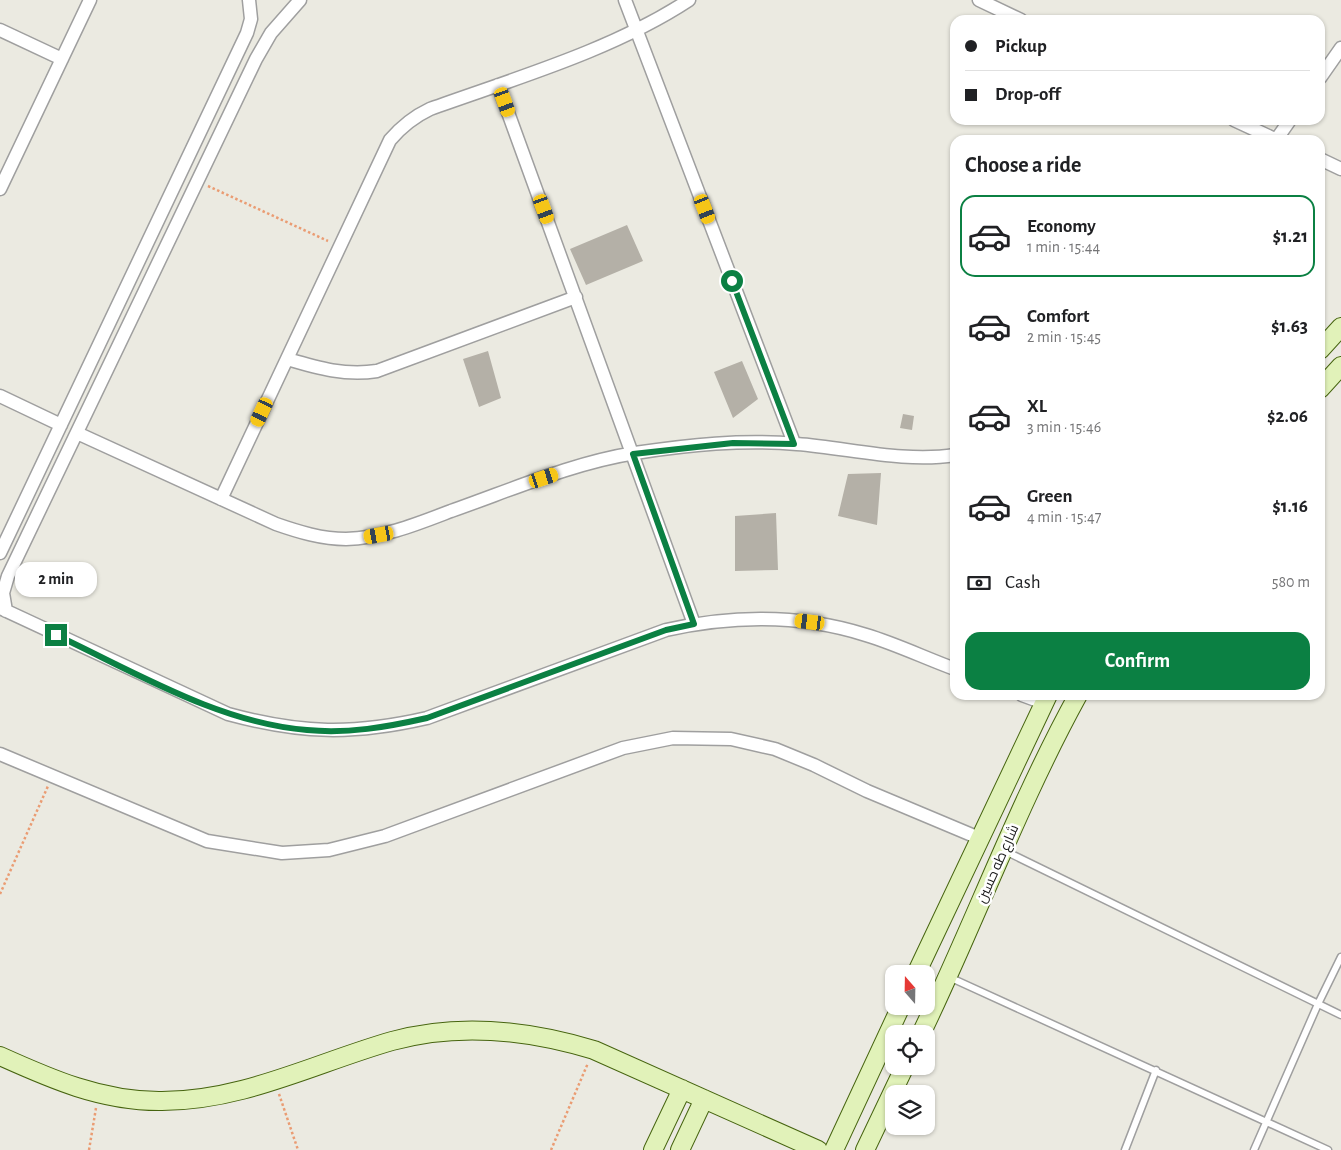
<!DOCTYPE html>
<html lang="en">
<head>
<meta charset="utf-8">
<style>
  :root { --surface:#fff; --page:#f2f2f2; --text:#202124; --muted:#757577; --line:#e0e0e0; --accent:#0b8043 }
  body { margin:0; font-family:"Alegreya Sans",Cairo,sans-serif; background:var(--page); color:var(--text); height:100vh; display:flex; flex-direction:column; font-size:19px; white-space:nowrap }
  * { box-sizing:border-box; margin:0 }
  p { font-size:16px; color:var(--muted) }
  .icon { flex:none; width:28px; height:28px; fill:none; stroke:currentColor; stroke-width:2; stroke-linecap:round; stroke-linejoin:round }
  .map { position:relative; flex:1; overflow:hidden }
  .sheet { position:absolute; left:950px; top:135px; width:375px; height:565px; display:flex; flex-direction:column; background:var(--surface); border-radius:15px; box-shadow:0 1px 4px #0004 }
  .sheet>* { flex:none }
  .banner { position:absolute; left:950px; top:15px; width:375px; height:110px; border-radius:15px; box-shadow:0 1px 4px #0004; display:grid; align-content:center; height:110px; padding:0 15px; background:var(--surface) }
  .needle { width:32px; rotate:340deg }
  .buttons { position:absolute; left:885px; top:965px; display:grid; gap:10px }
  .buttons a { display:grid; place-items:center; width:50px; height:50px; border-radius:10px; background:var(--surface); box-shadow:0 1px 4px #0004; font-size:25px }
  .end { position:absolute; width:22px; height:22px; margin:-11px; border:6px solid #0b8043; background:#fff; box-shadow:0 0 0 2px #fff }
  .from { border-radius:50% }
  .bubble { position:absolute; height:35px; border-radius:15px; background:var(--surface); box-shadow:0 1px 4px #0004; font-size:16px; font-weight:600; line-height:35px; text-align:center }
  .car { position:absolute; width:15px; height:30px; margin:-15px -8px; border-radius:6px; box-shadow:0 0 4px 1px #0007; background:linear-gradient(#f5c518 24%,#345 0 40%,#f5c518 0 76%,#345 0 86%,#f5c518 0) }
  .banner b { display:flex; align-items:center; gap:18px; height:48px; font-size:19px }
  .banner b+b { border-top:1px solid var(--line) }
  .banner i { width:12px; height:12px; background:var(--text) }
  ul { padding:0; list-style:none }
  li { display:flex; align-items:center; gap:15px; height:82px; margin:0 10px 8px; padding:0 5px; border:2px solid transparent; border-radius:15px }
  li div { flex:1 }
  li b { display:block; font-size:19px }
  li em { font-style:normal; font-weight:600 }
  li.current { border-color:var(--accent) }
  li>.icon { width:45px; height:45px; stroke-width:1.5 }
  h2 { padding:0 15px; font-size:22px; line-height:60px }
  .pay { display:flex; align-items:center; gap:12px; height:55px; padding:0 15px; font-size:19px }
  .pay p { margin-inline-start:auto }
  .button { display:flex; gap:10px; margin-top:auto; padding:10px 15px }
  .button a { flex:1; height:58px; border-radius:15px; background:var(--accent); color:#fff; font-size:20px; font-weight:600; line-height:58px; text-align:center }
  .map>svg:first-child { display:block }
  .building { fill:#b4b0a7 }
  .lines { fill:none; stroke-linecap:round; stroke-linejoin:round }
  .lane-casing { stroke:#9f9f9f; stroke-width:9 }
  .street-casing { stroke:#9f9f9f; stroke-width:15 }
  .secondary-casing { stroke:#46640f; stroke-width:20 }
  .path { stroke:#ea9c73; stroke-width:2.5; stroke-dasharray:2.5 2.5; stroke-linecap:butt }
  .lane { stroke:#fff; stroke-width:6 }
  .street { stroke:#fff; stroke-width:12 }
  .secondary { stroke:#e1f2b9; stroke-width:18 }
  .route { stroke:#0b8043; stroke-width:6 }
  .labels { text-anchor:middle; dominant-baseline:central; stroke-width:5; stroke-linejoin:round; paint-order:stroke }
  .street-label { font-size:14px; fill:#1b1b1b; stroke:#fff }
</style>
</head>
<body>
<div class="map">
<svg width="1341" height="1150" viewBox="0 0 1341 1150">
  <rect width="100%" height="100%" fill="#ebeae1"/>
  <path class="building" d="M 627,225 L 643,261 L 586,285 L 570,249 Z
    M 488,351 L 501,398 L 479,407 L 463,359 Z
    M 742,361 L 758,399 L 733,418 L 714,372 Z
    M 903,414 L 914,416 L 912,430 L 900,428 Z
    M 881,473 L 877,525 L 838,516 L 848,474 Z
    M 776,513 L 778,570 L 735,571 L 735,516 Z"/>
  <g class="lines">
    <defs>
      <path id="lane" d="M 1005,851 L 1341,1015
        M 949,977 L 1328,1150
        M 1125,1150 L 1156,1070
        M 1254,1150 L 1318,1004 L 1341,957"/>
      <path id="street" d="M 625,0 L 794,443
        M 979,0 L 1021,20
        M 0,30 L 62,59
        M 1320,78 L 1341,48
        M 498,85 L 694,624
        M 1234,120 L 1277,140
        M 1276,140 L 1290,120
        M 1320,159 L 1341,169
        M 0,189 L 90,0
        M 287,359 C 318,368 345,376 377,371 L 576,297
        M 0,396 L 61,425
        M 77,433 L 276,524 C 299,532 322,539 346,539 C 383,538 417,524 451,511 C 511,490 572,463 635,453 C 688,445 743,439 797,444 C 849,448 904,463 955,455
        M 221,499 L 390,140 C 402,126 413,117 430,109 C 516,78 613,50 689,0
        M 0,553 L 247,33 L 251,19 L 249,0
        M 0,608 L 228,714 C 302,734 353,735 427,718 L 666,630 C 733,615 800,614 866,635 C 896,644 925,658 955,669
        M 6,611 L 3,593 L 8,576 L 256,59 L 271,33 L 300,0
        M 1022,695 L 1044,703
        M 0,754 L 207,841 L 282,853 L 329,850 L 385,836 L 623,748 L 673,738 L 731,739 L 775,749 L 814,765 L 867,791 L 979,838"/>
      <path id="secondary" d="M 1320,350 L 1341,327
        M 1320,389 L 1341,366
        M 916,974 L 1048,695
        M 921,1034 C 975,922 1018,804 1078,695
        M 0,1056 C 51,1079 101,1101 159,1101 C 241,1102 315,1063 392,1041 C 460,1022 528,1030 594,1050 L 818,1150
        M 653,1150 L 682,1089
        M 680,1150 L 704,1099
        M 834,1150 L 901,1006
        M 865,1150 L 905,1066"/>
    </defs>
    <use href="#lane" class="lane-casing"/>
    <use href="#street" class="street-casing"/>
    <use href="#secondary" class="secondary-casing"/>
    <path class="path" d="M 208,186 L 328,241
      M 0,894 L 48,786
      M 279,1094 L 298,1150
      M 89,1150 L 96,1108
      M 551,1150 L 588,1063"/>
    <use href="#lane" class="lane"/>
    <use href="#street" class="street"/>
    <use href="#secondary" class="secondary"/>
  </g>
  <g class="lines">
    <path class="route" d="M 56,635 C 135,672 219,723 307,730 C 348,734 387,727 427,718 L 666,630 L 694,624 L 633,454 L 733,443 L 794,444 L 732,281"/>
  </g>
  <g class="labels">
    <g class="street-label">
      <text transform="translate(998 864) rotate(-66)">شارع طه حسين</text>
    </g>
  </g>
</svg>
<div class="buttons">
<a><svg class="needle" viewBox="-14 -14 28 28"><path d="M0-13l5 13h-10z" fill="#e53935"/><path d="M0 13l5-13h-10z" fill="#757577"/></svg></a>
<a><svg class="icon" aria-label="locate" viewBox="0 0 24 24"><circle cx="12" cy="12" r="6"/><path d="M12 2v4M12 18v4M2 12h4M18 12h4"/></svg></a>
<a><svg class="icon" aria-label="layers" viewBox="0 0 24 24"><path d="M12 4l9 5-9 5-9-5zM3 14l9 5 9-5"/></svg></a>
</div>
<i class="end from" style="left:732px;top:281px"></i>
<i class="end" style="left:56px;top:635px"></i>
<div class="bubble" style="left:15px;top:562px;width:82px">2 min</div>
<i class="car" style="left:505px;top:102px;rotate:160deg"></i>
<i class="car" style="left:544px;top:209px;rotate:160deg"></i>
<i class="car" style="left:705px;top:209px;rotate:159deg"></i>
<i class="car" style="left:262px;top:412px;rotate:205deg"></i>
<i class="car" style="left:544px;top:478px;rotate:72deg"></i>
<i class="car" style="left:379px;top:535px;rotate:260deg"></i>
<i class="car" style="left:810px;top:622px;rotate:277deg"></i>
<div class="banner">
<b><i class="from"></i>Pickup</b>
<b><i></i>Drop-off</b>
</div>
<section class="sheet">
<h2>Choose a ride</h2>
<ul>
<li class="current"><svg class="icon" aria-label="car" viewBox="0 0 24 24"><path d="M5 17H2v-5l4-1 3-4h7l3 4 3 1v5h-3M9 17h6M6 11h13"/><circle cx="7" cy="17" r="2"/><circle cx="17" cy="17" r="2"/></svg><div><b>Economy</b><p>1 min · 15:44</p></div><em>$1.21</em></li>
<li><svg class="icon" aria-label="car" viewBox="0 0 24 24"><path d="M5 17H2v-5l4-1 3-4h7l3 4 3 1v5h-3M9 17h6M6 11h13"/><circle cx="7" cy="17" r="2"/><circle cx="17" cy="17" r="2"/></svg><div><b>Comfort</b><p>2 min · 15:45</p></div><em>$1.63</em></li>
<li><svg class="icon" aria-label="car" viewBox="0 0 24 24"><path d="M5 17H2v-5l4-1 3-4h7l3 4 3 1v5h-3M9 17h6M6 11h13"/><circle cx="7" cy="17" r="2"/><circle cx="17" cy="17" r="2"/></svg><div><b>XL</b><p>3 min · 15:46</p></div><em>$2.06</em></li>
<li><svg class="icon" aria-label="car" viewBox="0 0 24 24"><path d="M5 17H2v-5l4-1 3-4h7l3 4 3 1v5h-3M9 17h6M6 11h13"/><circle cx="7" cy="17" r="2"/><circle cx="17" cy="17" r="2"/></svg><div><b>Green</b><p>4 min · 15:47</p></div><em>$1.16</em></li>
</ul>
<div class="pay"><svg class="icon" aria-label="cash" viewBox="0 0 24 24"><path d="M3 7h18v10H3z"/><circle cx="12" cy="12" r="2"/></svg>Cash<p>580 m</p></div>
<div class="button"><a>Confirm</a></div>
</section>
</div>
</body>
</html>
